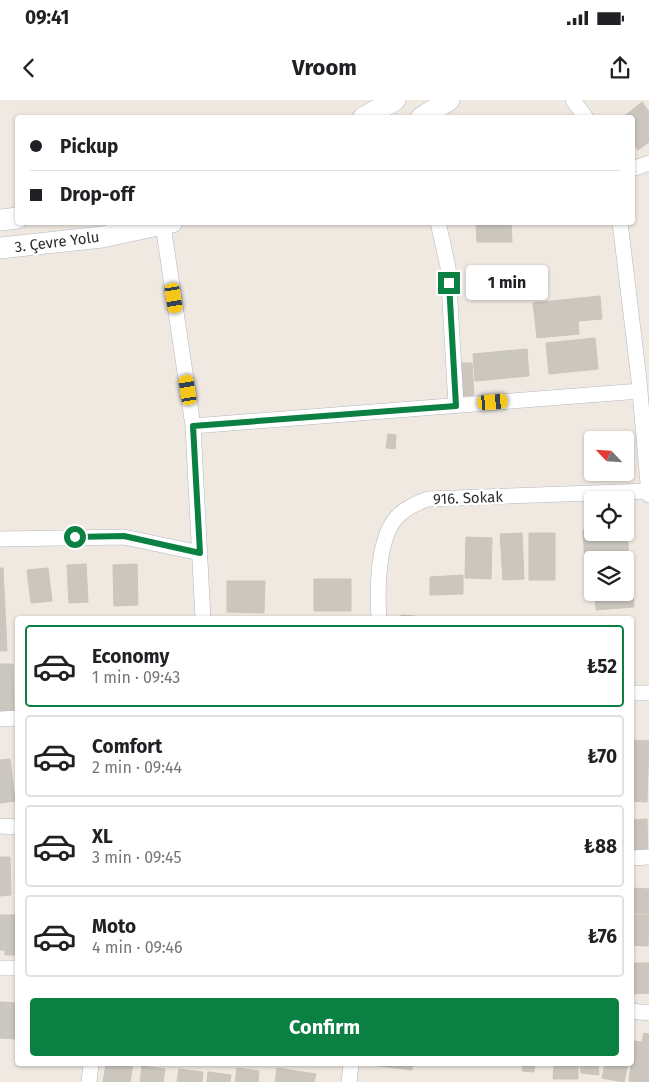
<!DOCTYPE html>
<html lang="en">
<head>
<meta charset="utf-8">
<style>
  :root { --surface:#fff; --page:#f6f6f6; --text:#202124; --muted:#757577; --line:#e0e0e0; --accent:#0b8043 }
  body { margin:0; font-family:"Fira Sans",sans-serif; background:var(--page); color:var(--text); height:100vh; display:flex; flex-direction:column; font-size:19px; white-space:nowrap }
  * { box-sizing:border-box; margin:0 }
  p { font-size:16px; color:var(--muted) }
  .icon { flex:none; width:28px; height:28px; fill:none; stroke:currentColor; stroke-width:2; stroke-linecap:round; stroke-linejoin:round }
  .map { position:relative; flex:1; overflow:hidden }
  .sheet { position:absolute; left:15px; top:516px; width:619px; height:450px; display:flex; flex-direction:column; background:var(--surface); border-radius:5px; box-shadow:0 1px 4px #0004 }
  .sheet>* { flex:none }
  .banner { position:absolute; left:15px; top:15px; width:620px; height:110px; border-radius:5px; box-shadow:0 1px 4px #0004; display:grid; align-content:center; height:110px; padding:0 15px; background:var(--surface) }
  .needle { width:32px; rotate:295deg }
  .tools { position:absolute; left:584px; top:331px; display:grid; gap:10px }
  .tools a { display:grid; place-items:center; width:50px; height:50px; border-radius:5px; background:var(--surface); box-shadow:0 1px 4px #0004; font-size:25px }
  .end { position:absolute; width:22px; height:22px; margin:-11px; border:6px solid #0b8043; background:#fff; box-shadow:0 0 0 2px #fff }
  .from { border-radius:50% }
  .bubble { position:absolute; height:35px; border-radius:5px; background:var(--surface); box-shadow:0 1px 4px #0004; font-size:16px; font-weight:700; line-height:35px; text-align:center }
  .car { position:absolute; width:15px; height:30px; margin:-15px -8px; border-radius:6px; box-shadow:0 0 4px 1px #0007; background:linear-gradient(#f5c518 24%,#345 0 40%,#f5c518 0 76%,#345 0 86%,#f5c518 0) }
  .banner b { display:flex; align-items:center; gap:18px; height:48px; font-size:19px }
  .banner b+b { border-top:1px solid var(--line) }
  .banner i { width:12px; height:12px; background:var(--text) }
  ul { padding:9px 0 0; list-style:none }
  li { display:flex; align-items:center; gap:15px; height:82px; margin:0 10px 8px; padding:0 5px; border:2px solid var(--line); border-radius:5px }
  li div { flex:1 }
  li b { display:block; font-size:19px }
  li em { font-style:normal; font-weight:700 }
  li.on { border-color:var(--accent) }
  li>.icon { width:45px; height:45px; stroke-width:1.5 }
  .cta { display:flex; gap:10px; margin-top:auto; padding:10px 15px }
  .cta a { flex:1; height:58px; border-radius:5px; background:var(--accent); color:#fff; font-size:20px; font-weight:700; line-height:58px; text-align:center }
  .status { display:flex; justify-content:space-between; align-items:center; height:35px; padding:0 25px; background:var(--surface); direction:ltr }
  .status svg { height:14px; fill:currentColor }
  header { display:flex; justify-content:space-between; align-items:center; height:65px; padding:0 15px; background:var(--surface); font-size:22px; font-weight:700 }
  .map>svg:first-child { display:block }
  .building { fill:#cbc7bf; stroke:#cbc5ba }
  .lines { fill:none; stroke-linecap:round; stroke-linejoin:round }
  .street-casing { stroke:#b4b7c1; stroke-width:16 }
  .secondary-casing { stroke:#b4b7c1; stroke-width:22 }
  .street { stroke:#fff; stroke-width:15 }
  .secondary { stroke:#fff; stroke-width:21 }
  .route { stroke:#0b8043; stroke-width:6 }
  .labels { text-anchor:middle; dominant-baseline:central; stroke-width:5; stroke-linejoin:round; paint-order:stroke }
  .street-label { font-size:15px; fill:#2e2e2e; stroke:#fff }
</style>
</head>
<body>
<div class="status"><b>09:41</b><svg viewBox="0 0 49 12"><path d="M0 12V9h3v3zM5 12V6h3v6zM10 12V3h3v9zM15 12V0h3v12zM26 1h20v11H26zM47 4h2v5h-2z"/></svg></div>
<header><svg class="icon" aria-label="back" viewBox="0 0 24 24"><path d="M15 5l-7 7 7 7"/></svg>Vroom<svg class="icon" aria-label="share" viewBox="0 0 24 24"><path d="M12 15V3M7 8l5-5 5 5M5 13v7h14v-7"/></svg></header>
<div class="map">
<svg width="649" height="982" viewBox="0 0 649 982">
  <rect width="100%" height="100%" fill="#efe9e1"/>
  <path class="building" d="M 642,2 L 649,12 L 649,42 L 638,50 L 632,42 L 632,18 L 622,18 Z
    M 476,122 L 511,122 L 512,142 L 477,142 Z
    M 600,196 L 602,219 L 578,221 L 579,234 L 537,238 L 533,203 Z
    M 595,238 L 598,269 L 549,274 L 546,243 Z
    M 527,249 L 529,276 L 475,281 L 473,254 Z
    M 461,263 L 472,263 L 474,295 L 463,296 Z
    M 388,334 L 396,335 L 395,349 L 386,348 Z
    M 625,428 L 627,428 L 629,461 L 592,460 L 592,463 L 585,464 L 583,430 L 625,432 Z
    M 522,433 L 524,479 L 503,480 L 500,434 Z
    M 529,433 L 555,433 L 555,480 L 529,480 Z
    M 466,437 L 492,438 L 491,479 L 465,478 Z
    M 86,464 L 88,502 L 69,503 L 67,465 Z
    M 137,464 L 138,505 L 114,506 L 113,465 Z
    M 0,468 L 3,468 L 7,551 L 0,551 Z
    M 48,468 L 52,501 L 31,503 L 27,470 Z
    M 463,475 L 463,494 L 430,495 L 430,477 Z
    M 632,478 L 634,507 L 596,510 L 595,492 L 625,492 L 625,479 Z
    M 314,479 L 351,479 L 351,511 L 314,511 Z
    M 227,481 L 265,481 L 264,513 L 227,512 Z
    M 401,515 L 436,518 L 436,519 L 401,519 Z
    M 0,564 L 13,564 L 14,613 L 0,613 Z
    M 631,640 L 649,641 L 647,702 L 631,701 Z
    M 10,659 L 15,701 L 0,703 L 0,660 Z
    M 647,719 L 648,755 L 631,756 L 631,720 Z
    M 0,757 L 10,757 L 11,795 L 0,796 Z
    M 631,788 L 649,789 L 649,814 L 631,813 Z
    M 0,815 L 18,815 L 18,855 L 5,855 L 5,850 L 0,850 Z
    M 631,815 L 649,815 L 648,846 L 631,845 Z
    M 631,863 L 649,863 L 649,893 L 631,894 Z
    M 0,902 L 18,903 L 18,939 L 0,938 Z
    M 644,933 L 649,934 L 649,982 L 629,981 L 634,941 L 642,942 Z
    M 106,964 L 133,964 L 130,982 L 103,982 Z
    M 363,964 L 412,964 L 412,970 Z
    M 523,964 L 535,964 L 534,972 L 522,971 Z
    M 554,964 L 578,964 L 578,979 L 553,979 Z
    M 580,964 L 598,964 L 599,975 L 581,973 Z
    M 605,964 L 628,964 L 624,982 L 602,978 Z
    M 142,966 L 165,969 L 163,982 L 140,982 Z
    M 237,968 L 259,971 L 258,982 L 235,982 Z
    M 277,968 L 316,974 L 314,982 L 275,982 Z
    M 179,969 L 203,972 L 202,982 L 177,982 Z
    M 208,972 L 231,975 L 230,982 L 207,982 Z"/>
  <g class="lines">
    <defs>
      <path id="street" d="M 573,0 L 586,18
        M 632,69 L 649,63
        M 438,122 L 448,167 L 456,305
        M 620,122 L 639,280 L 649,395
        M 163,125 L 193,326 L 203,519
        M 193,326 L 640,291
        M 0,439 L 124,437 L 200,453
        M 379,519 C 377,491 377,437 398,416 C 407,407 416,403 428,399 L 649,391
        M 631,593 L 649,593
        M 0,619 L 18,618
        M 0,726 L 18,727
        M 631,758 L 649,757
        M 0,868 L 18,868
        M 631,911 L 649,913
        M 89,982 L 91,964
        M 349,982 L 351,964"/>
      <path id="secondary" d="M 363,18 L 395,0
        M 421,18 L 449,0
        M 0,120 L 18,118
        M 0,148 L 102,137 L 172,122"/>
    </defs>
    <use href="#street" class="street-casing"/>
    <use href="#secondary" class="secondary-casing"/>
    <use href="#street" class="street"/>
    <use href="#secondary" class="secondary"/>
  </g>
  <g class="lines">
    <path class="route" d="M 75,437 L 124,436 L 200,453 L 193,326 L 456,306 L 449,183"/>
  </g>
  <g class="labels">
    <g class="street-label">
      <text transform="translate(57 142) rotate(-7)">3. Çevre Yolu</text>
      <text transform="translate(468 398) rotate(-2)">916. Sokak</text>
    </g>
  </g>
</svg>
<div class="tools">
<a><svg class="needle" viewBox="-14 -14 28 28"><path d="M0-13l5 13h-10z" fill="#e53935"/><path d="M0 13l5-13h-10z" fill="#757577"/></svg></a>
<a><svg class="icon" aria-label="locate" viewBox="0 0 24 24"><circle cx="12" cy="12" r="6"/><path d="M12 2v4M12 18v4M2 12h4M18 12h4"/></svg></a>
<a><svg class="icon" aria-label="layers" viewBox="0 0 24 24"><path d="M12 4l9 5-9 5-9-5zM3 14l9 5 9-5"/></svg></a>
</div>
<i class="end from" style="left:75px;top:437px"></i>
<i class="end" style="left:449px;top:183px"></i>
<div class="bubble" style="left:466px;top:165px;width:82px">1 min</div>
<i class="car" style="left:174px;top:198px;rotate:171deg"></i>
<i class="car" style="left:188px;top:290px;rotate:351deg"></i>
<i class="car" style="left:493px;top:302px;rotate:85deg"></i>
<div class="banner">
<b><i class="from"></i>Pickup</b>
<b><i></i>Drop-off</b>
</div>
<section class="sheet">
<ul>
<li class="on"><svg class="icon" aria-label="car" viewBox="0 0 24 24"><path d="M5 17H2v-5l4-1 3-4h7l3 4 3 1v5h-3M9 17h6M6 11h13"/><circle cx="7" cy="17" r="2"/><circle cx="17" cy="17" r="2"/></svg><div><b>Economy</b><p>1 min · 09:43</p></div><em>₺52</em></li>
<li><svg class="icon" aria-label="car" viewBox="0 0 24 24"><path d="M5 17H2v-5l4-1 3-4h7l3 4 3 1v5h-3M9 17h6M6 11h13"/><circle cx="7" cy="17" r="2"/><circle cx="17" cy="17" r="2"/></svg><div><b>Comfort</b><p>2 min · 09:44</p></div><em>₺70</em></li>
<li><svg class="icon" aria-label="car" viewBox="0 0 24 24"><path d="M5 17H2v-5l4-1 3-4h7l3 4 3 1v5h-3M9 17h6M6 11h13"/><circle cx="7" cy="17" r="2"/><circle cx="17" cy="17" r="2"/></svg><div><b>XL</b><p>3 min · 09:45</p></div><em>₺88</em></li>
<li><svg class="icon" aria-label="car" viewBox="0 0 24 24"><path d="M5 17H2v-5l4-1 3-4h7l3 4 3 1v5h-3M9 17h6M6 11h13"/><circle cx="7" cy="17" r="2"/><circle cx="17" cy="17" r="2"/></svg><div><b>Moto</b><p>4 min · 09:46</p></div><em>₺76</em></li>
</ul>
<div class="cta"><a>Confirm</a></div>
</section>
</div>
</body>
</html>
